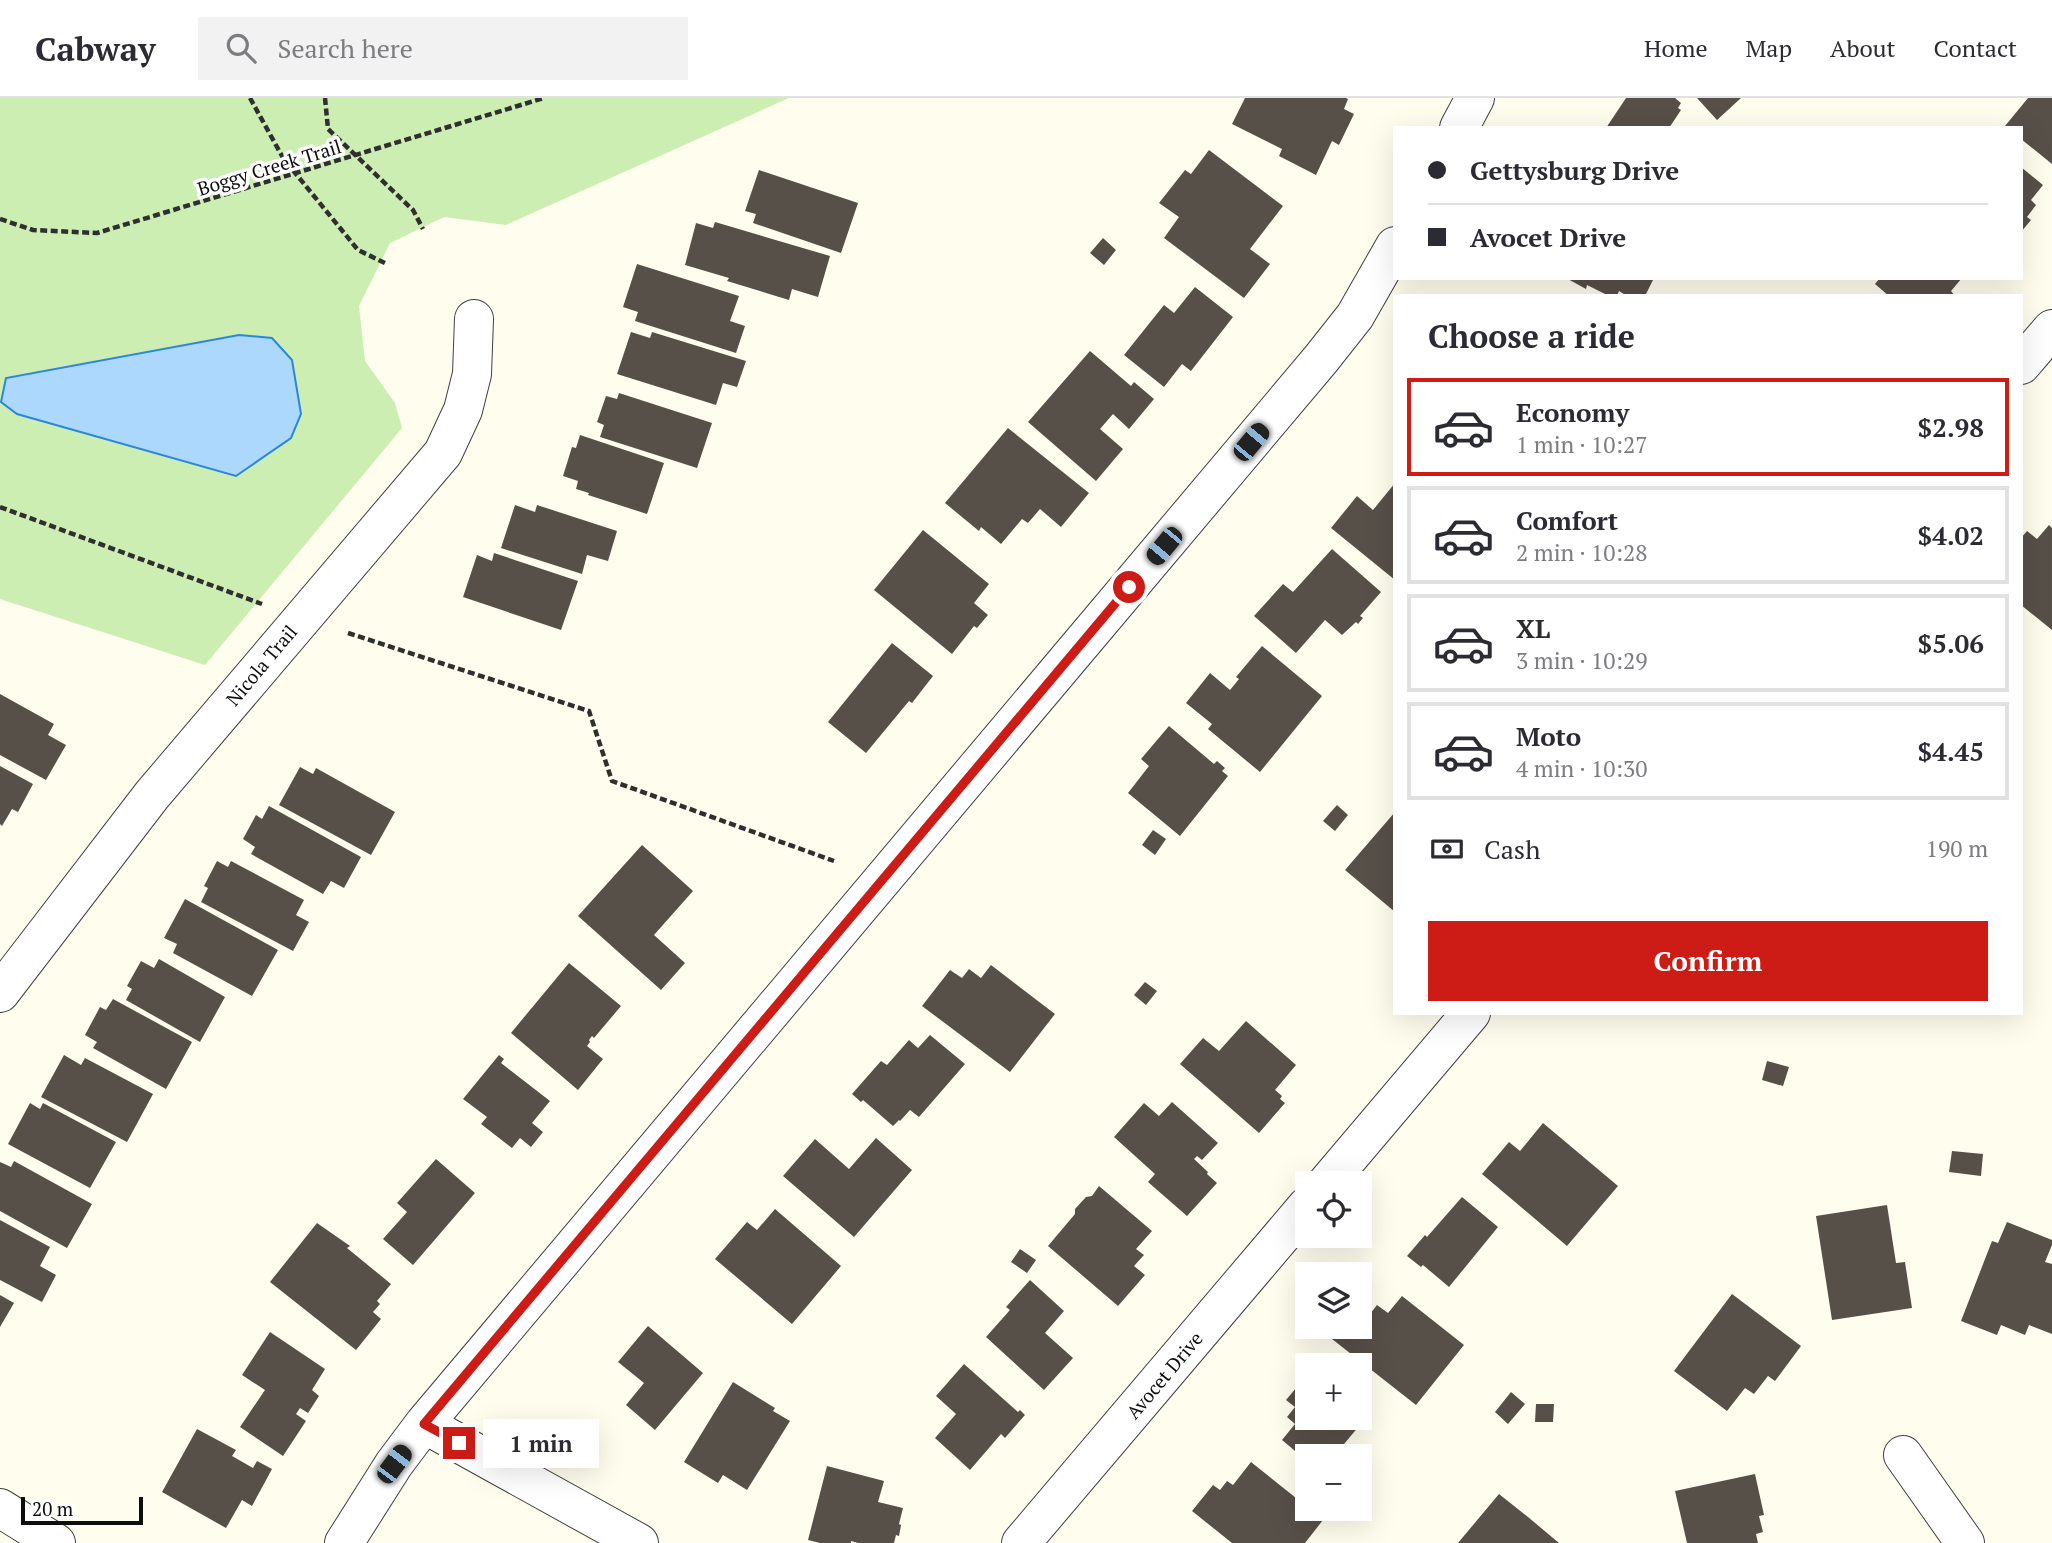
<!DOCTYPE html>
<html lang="en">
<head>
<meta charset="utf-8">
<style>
  :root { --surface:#fff; --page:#f2f2f3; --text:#2b2b33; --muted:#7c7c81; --line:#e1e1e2; --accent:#cd1c16 }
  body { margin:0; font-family:"PT Serif",serif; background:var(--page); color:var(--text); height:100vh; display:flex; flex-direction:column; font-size:26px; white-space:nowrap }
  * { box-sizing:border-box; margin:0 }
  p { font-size:23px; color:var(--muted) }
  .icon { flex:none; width:38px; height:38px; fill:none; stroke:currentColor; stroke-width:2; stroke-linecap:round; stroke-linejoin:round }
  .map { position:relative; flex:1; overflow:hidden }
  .details { position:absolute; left:1393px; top:196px; width:630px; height:721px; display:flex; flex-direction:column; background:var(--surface); border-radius:0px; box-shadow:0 7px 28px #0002 }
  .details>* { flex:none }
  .banner { position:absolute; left:1393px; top:28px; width:630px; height:154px; border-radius:0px; box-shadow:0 7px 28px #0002; display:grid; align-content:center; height:154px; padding:0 35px; background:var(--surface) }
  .tools { position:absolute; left:1295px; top:1073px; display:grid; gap:14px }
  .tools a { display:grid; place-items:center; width:77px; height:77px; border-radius:0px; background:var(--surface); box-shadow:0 7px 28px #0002; font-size:35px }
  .scale { position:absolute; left:21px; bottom:18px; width:122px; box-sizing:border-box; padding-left:7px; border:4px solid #0d0d0d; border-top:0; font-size:19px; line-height:24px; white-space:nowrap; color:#0d0d0d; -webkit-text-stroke:5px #fff; paint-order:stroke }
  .end { position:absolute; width:32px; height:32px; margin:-16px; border:9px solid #cd1c16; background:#fff; box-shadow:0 0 0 4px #fff }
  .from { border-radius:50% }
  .bubble { position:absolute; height:49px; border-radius:0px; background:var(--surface); box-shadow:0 7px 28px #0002; font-size:23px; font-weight:600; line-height:49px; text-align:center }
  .car { position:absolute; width:21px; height:42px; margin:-21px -10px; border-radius:9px; box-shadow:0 0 5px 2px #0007; background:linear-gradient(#222 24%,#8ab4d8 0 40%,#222 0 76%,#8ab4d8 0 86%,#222 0) }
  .banner b { display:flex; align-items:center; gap:24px; height:66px; font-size:26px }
  .banner b+b { border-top:2px solid var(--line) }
  .banner i { width:18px; height:18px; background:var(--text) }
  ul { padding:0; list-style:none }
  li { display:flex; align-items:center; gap:21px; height:98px; margin:0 14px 10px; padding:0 21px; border:4px solid var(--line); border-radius:0px }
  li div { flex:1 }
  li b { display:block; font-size:26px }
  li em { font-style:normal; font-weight:600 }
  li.on { border-color:var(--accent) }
  li>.icon { width:63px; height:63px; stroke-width:1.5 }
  h2 { padding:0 35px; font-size:32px; line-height:84px }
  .pay { display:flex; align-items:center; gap:18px; height:77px; padding:0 35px; font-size:26px }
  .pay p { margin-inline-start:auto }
  .primary-button { display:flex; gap:14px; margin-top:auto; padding:14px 35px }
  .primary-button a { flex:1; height:80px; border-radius:0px; background:var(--accent); color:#fff; font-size:28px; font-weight:600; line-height:80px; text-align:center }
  header { display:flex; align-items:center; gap:42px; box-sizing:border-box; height:98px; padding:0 35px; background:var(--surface); border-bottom:2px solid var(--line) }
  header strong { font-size:33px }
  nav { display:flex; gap:38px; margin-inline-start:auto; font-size:24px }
  .search { width:490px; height:63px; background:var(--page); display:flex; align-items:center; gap:18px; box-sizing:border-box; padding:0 24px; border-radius:0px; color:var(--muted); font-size:26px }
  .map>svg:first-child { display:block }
  .green { fill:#cdeeb3 }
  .water { fill:#acd8fd; stroke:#2b87dc; stroke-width:2 }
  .building { fill:#575049 }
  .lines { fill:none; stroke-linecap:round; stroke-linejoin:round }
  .minor-casing { stroke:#404040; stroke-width:40 }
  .path { stroke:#2f2f2f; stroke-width:4.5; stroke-dasharray:7 3.5; stroke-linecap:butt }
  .minor { stroke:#fff; stroke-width:38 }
  .route { stroke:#cd1c16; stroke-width:9 }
  .labels { text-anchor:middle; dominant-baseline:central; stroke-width:7; stroke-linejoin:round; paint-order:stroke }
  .street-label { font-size:19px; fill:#0d0d0d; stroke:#fff }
</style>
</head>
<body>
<header>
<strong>Cabway</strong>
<div class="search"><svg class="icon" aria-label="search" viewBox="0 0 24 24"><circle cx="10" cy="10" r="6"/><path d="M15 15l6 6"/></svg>Search here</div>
<nav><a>Home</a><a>Map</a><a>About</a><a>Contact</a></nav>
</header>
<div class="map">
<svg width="2052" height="1445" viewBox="0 0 2052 1445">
  <rect width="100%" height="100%" fill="#fffdee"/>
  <path class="green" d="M 0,0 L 789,0 L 506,127 L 444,119 L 390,145 L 359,208 L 365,263 L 395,305 L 402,330 L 205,567 L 0,501 Z"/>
  <path class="water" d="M 239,237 L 272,240 L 292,262 L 301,316 L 291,340 L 236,378 L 17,316 L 1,304 L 6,280 Z"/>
  <path class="building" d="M 1245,0 L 1346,0 L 1348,1 L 1344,11 L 1354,16 L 1339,47 L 1332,43 L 1316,77 L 1279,58 L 1282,51 L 1232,26 Z
    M 1626,0 L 1675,0 L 1681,5 L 1678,10 L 1681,12 L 1669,30 L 1606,30 Z
    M 1697,0 L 1741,0 L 1717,22 Z
    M 2028,0 L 2052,0 L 2052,66 L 2021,41 L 2021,30 L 2008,30 L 2005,28 Z
    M 1209,52 L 1283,108 L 1250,151 L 1270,166 L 1244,200 L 1164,140 L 1179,119 L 1159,105 L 1185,72 L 1191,76 Z
    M 2021,69 L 2043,87 L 2031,102 L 2036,107 L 2027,119 L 2031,122 L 2021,134 Z
    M 759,72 L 858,105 L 841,155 L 753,125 L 756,116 L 745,113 Z
    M 715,124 L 830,158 L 818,199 L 792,191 L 789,202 L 727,183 L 729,180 L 685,167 L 696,125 L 713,130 Z
    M 1103,140 L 1116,152 L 1104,167 L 1090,155 Z
    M 637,166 L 739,198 L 730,223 L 745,228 L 736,255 L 635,223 L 638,214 L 623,209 Z
    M 1566,180 L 1654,180 L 1645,198 L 1627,198 L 1619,193 L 1617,198 L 1609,198 L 1587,187 L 1586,191 Z
    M 1880,180 L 1962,180 L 1951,193 L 1955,198 L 1889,198 L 1875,186 Z
    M 1195,189 L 1233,219 L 1191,273 L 1182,266 L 1164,289 L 1124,257 L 1164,207 L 1174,215 Z
    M 631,234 L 650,240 L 652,234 L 746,263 L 737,289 L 723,285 L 716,307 L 617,276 Z
    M 1090,253 L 1131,288 L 1134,284 L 1154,301 L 1129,331 L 1113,316 L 1100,331 L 1123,351 L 1096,383 L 1028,324 Z
    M 619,295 L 712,325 L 697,370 L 600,339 L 604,327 L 597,324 L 606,298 L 617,301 Z
    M 1008,330 L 1089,395 L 1061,429 L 1040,411 L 1028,425 L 1022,421 L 1001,446 L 981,429 L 979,433 L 945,405 Z
    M 580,337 L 664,365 L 647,416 L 588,397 L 589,395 L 576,391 L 578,383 L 563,378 L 572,349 L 576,350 Z
    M 1395,385 L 1395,482 L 1331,430 L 1357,398 L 1373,412 Z
    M 515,407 L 535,414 L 537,407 L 617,433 L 608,463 L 587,457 L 582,476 L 501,450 Z
    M 2049,427 L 2052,430 L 2052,532 L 2021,507 L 2021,440 L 2027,433 L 2037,441 Z
    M 923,432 L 989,486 L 974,505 L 988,517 L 977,530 L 974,528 L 952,556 L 874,492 Z
    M 1332,451 L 1381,494 L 1360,518 L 1363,520 L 1358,526 L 1356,524 L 1342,537 L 1325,522 L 1296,555 L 1254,518 L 1283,486 L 1293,494 Z
    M 494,455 L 578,483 L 561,532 L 463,499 L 477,457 L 492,463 Z
    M 892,545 L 933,578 L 912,605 L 909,603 L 866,655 L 828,624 Z
    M 1262,548 L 1322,598 L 1260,674 L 1208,631 L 1212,626 L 1186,605 L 1210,575 L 1230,592 L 1239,581 L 1236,579 Z
    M 0,596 L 54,626 L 48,637 L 66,647 L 46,682 L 0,657 Z
    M 1169,628 L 1214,666 L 1217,663 L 1225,670 L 1222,673 L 1228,678 L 1180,738 L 1128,695 L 1149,668 L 1141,661 Z
    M 0,668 L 33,686 L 18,714 L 12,711 L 2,728 L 0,726 Z
    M 300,669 L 313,676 L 316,670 L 395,714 L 371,757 L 279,707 Z
    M 1337,707 L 1348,717 L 1335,733 L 1323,723 Z
    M 269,708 L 361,759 L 344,790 L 331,783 L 323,796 L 251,756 L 255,749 L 243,741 L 256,717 L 262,721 Z
    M 1395,714 L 1395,814 L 1345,772 Z
    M 1153,732 L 1166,741 L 1155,757 L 1142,747 Z
    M 642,747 L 693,793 L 654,837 L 685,865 L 661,892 L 578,818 Z
    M 217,763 L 228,769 L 231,763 L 304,802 L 296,817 L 309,824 L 293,853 L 201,804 L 208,790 L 204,788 Z
    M 185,801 L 278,852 L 252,898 L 173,855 L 177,846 L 164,840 Z
    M 159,861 L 225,899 L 200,944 L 126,902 L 132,891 L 127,888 L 141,863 L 154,870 Z
    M 569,865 L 621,908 L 594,940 L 592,938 L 589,942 L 590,944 L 587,948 L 603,961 L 578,992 L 511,935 Z
    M 991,867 L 1055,916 L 1010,974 L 922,908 L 950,872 L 962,880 L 969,871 L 981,880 Z
    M 1145,884 L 1157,893 L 1146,907 L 1134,897 Z
    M 113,901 L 192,944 L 166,991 L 93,950 L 97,944 L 85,937 L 100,909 L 106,912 Z
    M 1246,923 L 1296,967 L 1275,992 L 1282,998 L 1280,1001 L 1285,1005 L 1259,1035 L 1180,966 L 1203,940 L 1219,953 Z
    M 930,937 L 965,966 L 919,1019 L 910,1012 L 900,1023 L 899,1022 L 893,1028 L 863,1002 L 861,1004 L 852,996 L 881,963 L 887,967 L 909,942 L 918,950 Z
    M 64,957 L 81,967 L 85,960 L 153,996 L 127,1044 L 41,999 Z
    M 499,957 L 504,961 L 501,965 L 550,1003 L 532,1025 L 543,1034 L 531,1049 L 520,1040 L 512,1050 L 481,1026 L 487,1019 L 463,1001 Z
    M 1767,963 L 1789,969 L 1783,988 L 1762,982 Z
    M 1172,1004 L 1218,1045 L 1202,1062 L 1197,1058 L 1194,1061 L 1208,1074 L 1207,1076 L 1217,1085 L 1187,1118 L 1148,1084 L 1155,1076 L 1114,1039 L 1144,1005 L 1159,1018 Z
    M 30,1005 L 40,1011 L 43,1005 L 116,1044 L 90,1090 L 8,1046 Z
    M 1543,1025 L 1618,1088 L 1567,1148 L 1482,1076 L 1509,1044 L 1520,1053 Z
    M 876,1040 L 912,1072 L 854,1139 L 783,1078 L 815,1041 L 849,1071 Z
    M 1952,1053 L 1983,1056 L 1981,1078 L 1949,1074 Z
    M 436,1061 L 475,1095 L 413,1167 L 383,1141 L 407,1114 L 397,1105 Z
    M 14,1063 L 92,1106 L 67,1150 L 0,1113 L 0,1064 L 11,1069 Z
    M 1099,1088 L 1152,1133 L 1136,1151 L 1144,1157 L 1134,1168 L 1145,1177 L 1118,1208 L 1048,1148 L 1075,1116 L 1075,1111 L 1086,1099 L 1092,1098 Z
    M 1462,1099 L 1498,1129 L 1449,1189 L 1423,1167 L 1421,1169 L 1407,1158 L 1425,1137 L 1427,1139 Z
    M 1887,1107 L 1896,1165 L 1905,1164 L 1912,1210 L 1832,1222 L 1816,1118 Z
    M 775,1111 L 841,1168 L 792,1226 L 715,1161 L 747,1124 L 757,1132 Z
    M 0,1122 L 50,1149 L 40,1168 L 56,1177 L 42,1204 L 0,1182 Z
    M 2007,1124 L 2052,1142 L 2052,1147 L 2045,1164 L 2052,1166 L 2052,1236 L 2029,1227 L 2025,1237 L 2001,1227 L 1997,1237 L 1961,1223 L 1992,1143 L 1998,1145 Z
    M 317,1125 L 350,1148 L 347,1150 L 391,1186 L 377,1203 L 380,1206 L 373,1214 L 381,1221 L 356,1252 L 270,1184 Z
    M 1020,1151 L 1036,1162 L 1027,1175 L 1011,1164 Z
    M 1030,1182 L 1064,1213 L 1045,1235 L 1073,1260 L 1044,1292 L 986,1239 L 1010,1212 L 1006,1209 Z
    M 1732,1196 L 1801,1248 L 1775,1283 L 1768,1278 L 1754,1296 L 1745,1290 L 1727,1313 L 1674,1273 Z
    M 0,1197 L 14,1205 L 0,1229 Z
    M 1402,1198 L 1464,1247 L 1416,1307 L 1332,1241 L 1341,1228 L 1360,1228 L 1360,1209 L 1370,1216 L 1377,1207 L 1388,1215 Z
    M 648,1228 L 703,1275 L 655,1332 L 626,1307 L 644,1285 L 618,1264 Z
    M 270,1234 L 325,1271 L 312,1292 L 319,1298 L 308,1315 L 300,1310 L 296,1316 L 306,1323 L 283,1358 L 240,1329 L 265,1292 L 242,1277 Z
    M 964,1266 L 1018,1314 L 1020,1312 L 1025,1317 L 1005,1340 L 1001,1336 L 970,1372 L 935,1340 L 956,1316 L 936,1298 Z
    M 1307,1277 L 1307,1320 L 1360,1320 L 1360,1307 L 1370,1315 L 1334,1358 L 1307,1358 L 1307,1363 L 1282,1342 L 1295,1326 L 1287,1319 L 1295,1309 L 1286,1302 Z
    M 733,1284 L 775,1310 L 773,1313 L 790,1323 L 747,1392 L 723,1377 L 718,1385 L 684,1364 Z
    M 1511,1294 L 1525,1306 L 1508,1326 L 1495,1314 Z
    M 1536,1306 L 1554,1306 L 1553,1324 L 1535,1324 Z
    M 197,1331 L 236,1352 L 232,1358 L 253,1370 L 257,1363 L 272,1371 L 252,1408 L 242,1402 L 226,1430 L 162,1394 Z
    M 1251,1364 L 1296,1400 L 1298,1398 L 1307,1405 L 1307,1410 L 1323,1422 L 1305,1445 L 1232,1445 L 1192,1413 L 1213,1387 L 1220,1392 L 1227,1383 L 1233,1387 Z
    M 827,1368 L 884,1383 L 878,1404 L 903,1410 L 899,1426 L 901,1427 L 899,1438 L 896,1437 L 894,1445 L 858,1445 L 851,1443 L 851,1445 L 820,1445 L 808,1442 Z
    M 1755,1376 L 1764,1417 L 1759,1418 L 1763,1434 L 1756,1436 L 1758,1445 L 1687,1445 L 1675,1393 Z
    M 1499,1396 L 1528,1419 L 1559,1445 L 1458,1445 Z"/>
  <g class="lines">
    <defs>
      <path id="minor" d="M 1459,30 L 1475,0
        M 2021,267 L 2052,231
        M 0,895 L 152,697 L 443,355 L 463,312 L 472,276 L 474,221
        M 1327,1085 L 1471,915
        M 424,1326 L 639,1445
        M 1903,1357 L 1965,1445
        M 0,1410 L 56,1445
        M 344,1445 L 394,1366 L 424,1326 L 1321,261 L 1355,218 L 1395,148
        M 1021,1445 L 1307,1108"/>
    </defs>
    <use href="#minor" class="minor-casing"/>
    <path class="path" d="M 250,0 L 282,58 L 296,76 L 358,152 L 385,165
      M 325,0 L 328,31 L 413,112 L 423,131
      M 0,121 L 33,132 L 97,135 L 544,0
      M 0,409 L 262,506
      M 348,535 L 589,613 L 612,683 L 834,763"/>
    <use href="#minor" class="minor"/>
  </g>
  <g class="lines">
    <path class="route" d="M 459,1345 L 424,1326 L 1129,489"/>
  </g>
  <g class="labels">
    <g class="street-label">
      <text transform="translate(269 69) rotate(-17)">Boggy Creek Trail</text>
      <text transform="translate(261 567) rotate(-50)">Nicola Trail</text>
      <text transform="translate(1164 1277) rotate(-50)">Avocet Drive</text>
    </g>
  </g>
</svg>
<div class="tools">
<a><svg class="icon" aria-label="locate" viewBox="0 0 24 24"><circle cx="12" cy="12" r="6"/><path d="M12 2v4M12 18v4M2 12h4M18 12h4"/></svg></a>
<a><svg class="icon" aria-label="layers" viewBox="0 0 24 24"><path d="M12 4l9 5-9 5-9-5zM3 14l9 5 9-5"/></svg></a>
<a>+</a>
<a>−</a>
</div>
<div class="scale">20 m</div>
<i class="end from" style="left:1129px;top:489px"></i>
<i class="end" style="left:459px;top:1345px"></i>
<div class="bubble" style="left:483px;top:1321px;width:116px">1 min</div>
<i class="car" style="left:1251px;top:344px;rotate:40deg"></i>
<i class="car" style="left:1164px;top:448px;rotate:220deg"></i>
<i class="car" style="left:394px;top:1366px;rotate:37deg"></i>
<div class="banner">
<b><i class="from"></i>Gettysburg Drive</b>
<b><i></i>Avocet Drive</b>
</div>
<section class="details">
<h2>Choose a ride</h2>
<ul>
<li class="on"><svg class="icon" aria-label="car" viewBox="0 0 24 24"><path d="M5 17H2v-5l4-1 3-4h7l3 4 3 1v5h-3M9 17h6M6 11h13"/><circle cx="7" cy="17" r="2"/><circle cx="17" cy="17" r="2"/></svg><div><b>Economy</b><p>1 min · 10:27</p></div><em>$2.98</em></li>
<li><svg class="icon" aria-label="car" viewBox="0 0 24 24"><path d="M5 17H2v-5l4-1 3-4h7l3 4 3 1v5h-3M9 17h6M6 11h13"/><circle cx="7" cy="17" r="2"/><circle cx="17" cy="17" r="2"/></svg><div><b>Comfort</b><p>2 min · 10:28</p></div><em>$4.02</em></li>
<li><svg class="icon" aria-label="car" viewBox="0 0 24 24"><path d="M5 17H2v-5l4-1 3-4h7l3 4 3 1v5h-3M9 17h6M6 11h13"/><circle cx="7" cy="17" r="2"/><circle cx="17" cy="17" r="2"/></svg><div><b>XL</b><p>3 min · 10:29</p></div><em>$5.06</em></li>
<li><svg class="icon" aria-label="car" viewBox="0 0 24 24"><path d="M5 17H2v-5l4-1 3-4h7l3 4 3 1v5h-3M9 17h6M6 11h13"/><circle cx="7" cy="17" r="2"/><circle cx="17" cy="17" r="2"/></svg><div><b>Moto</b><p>4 min · 10:30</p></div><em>$4.45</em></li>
</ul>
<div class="pay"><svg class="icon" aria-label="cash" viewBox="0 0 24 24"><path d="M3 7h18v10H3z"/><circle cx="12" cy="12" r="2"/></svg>Cash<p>190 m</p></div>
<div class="primary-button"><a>Confirm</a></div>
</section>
</div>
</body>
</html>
